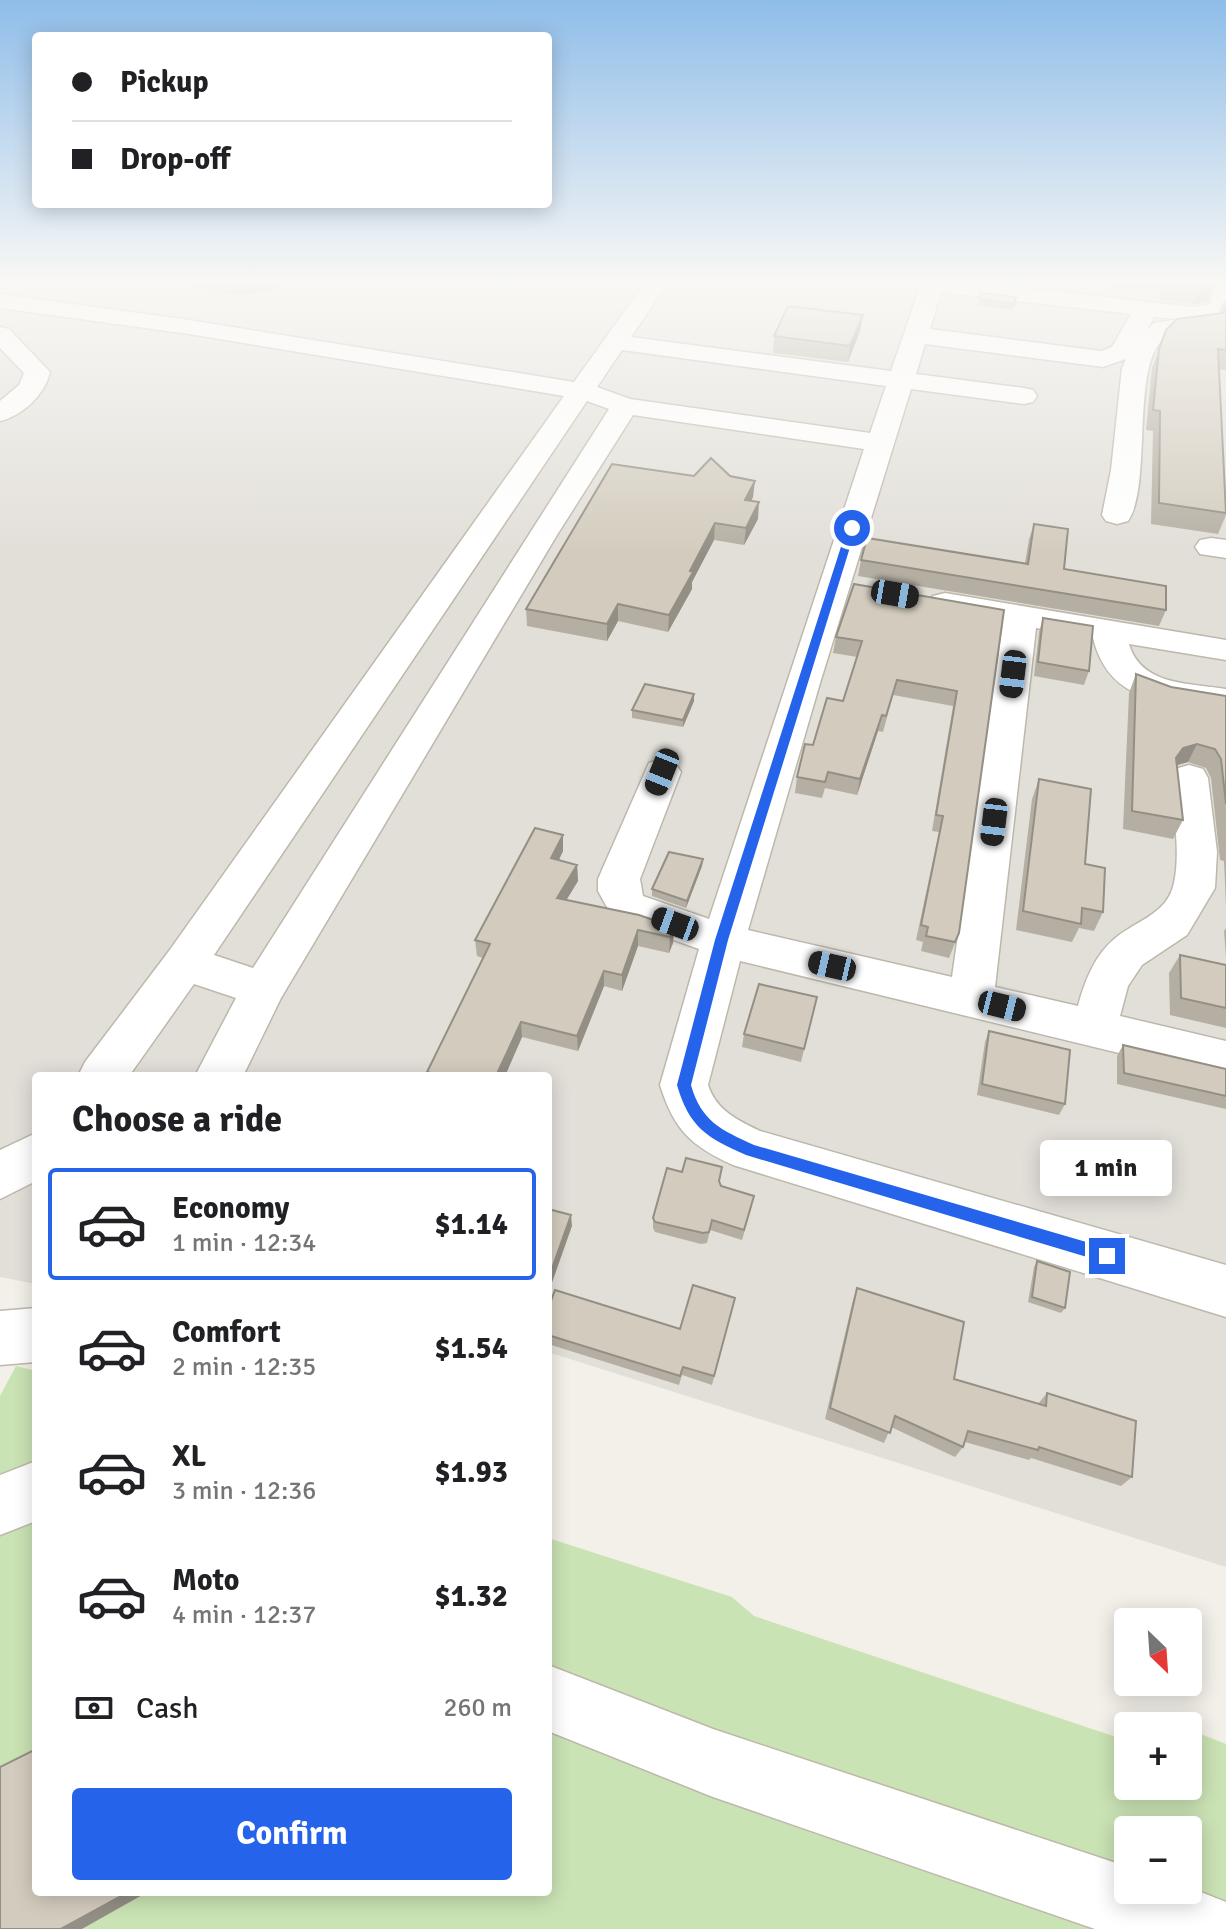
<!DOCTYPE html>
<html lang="en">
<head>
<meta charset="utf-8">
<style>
  :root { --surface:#fff; --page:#f2f2f2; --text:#202124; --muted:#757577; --line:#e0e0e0; --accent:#2563eb }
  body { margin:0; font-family:Signika,sans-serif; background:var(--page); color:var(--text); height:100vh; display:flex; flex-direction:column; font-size:30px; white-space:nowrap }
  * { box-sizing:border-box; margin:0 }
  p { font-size:26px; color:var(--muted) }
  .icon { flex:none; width:44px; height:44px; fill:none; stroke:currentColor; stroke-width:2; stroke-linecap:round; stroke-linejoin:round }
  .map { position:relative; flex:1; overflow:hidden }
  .drawer { position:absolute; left:32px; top:1072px; width:520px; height:824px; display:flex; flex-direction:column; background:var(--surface); border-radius:8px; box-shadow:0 4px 20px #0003 }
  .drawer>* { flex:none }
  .hud { position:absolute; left:32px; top:32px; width:520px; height:176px; border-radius:8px; box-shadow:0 4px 20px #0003; display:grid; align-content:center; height:176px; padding:0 40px; background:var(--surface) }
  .needle { width:52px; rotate:155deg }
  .tools { position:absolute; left:1114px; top:1608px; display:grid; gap:16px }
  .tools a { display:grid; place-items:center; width:88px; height:88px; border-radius:8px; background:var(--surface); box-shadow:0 4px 20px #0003; font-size:40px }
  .end { position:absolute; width:36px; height:36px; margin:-18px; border:10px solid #2563eb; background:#fff; box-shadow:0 0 0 4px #fff }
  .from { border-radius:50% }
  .bubble { position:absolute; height:56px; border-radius:8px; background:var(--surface); box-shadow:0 4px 20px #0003; font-size:26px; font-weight:700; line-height:56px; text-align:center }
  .car { position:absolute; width:24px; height:48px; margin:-24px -12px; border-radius:10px; box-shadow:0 0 6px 2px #0007; background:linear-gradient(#222 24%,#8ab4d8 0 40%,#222 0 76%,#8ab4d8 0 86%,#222 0) }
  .hud b { display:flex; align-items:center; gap:28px; height:76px; font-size:30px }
  .hud b+b { border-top:2px solid var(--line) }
  .hud i { width:20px; height:20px; background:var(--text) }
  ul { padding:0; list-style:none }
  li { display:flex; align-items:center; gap:24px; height:112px; margin:0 16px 12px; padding:0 24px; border:4px solid transparent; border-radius:8px }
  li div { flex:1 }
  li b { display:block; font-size:30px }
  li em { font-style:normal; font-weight:700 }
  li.current { border-color:var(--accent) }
  li>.icon { width:72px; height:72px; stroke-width:1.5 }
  h2 { padding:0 40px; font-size:36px; line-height:96px }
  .pay { display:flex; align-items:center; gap:20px; height:88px; padding:0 40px; font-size:30px }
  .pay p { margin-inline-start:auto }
  .primary-button { display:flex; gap:16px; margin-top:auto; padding:16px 40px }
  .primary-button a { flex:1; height:92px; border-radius:8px; background:var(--accent); color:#fff; font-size:32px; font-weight:700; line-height:92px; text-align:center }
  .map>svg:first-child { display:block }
  .industrial { fill:#e2dfd9 }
  .green { fill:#cae3b4; fill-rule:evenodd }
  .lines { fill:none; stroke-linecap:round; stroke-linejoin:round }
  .minor-casing { stroke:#bdb8ab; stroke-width:3 }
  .minor { fill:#fff; fill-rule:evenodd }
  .wall { fill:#b5afa3 }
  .shaded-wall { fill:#948f85 }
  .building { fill:#d3ccbe; stroke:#948f85; stroke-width:2 }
  .route { fill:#2563eb }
</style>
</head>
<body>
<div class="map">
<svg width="1226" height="1929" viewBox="0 0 1226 1929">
  <rect width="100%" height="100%" fill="#f2f0e8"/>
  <path class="industrial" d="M 0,284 L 1226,284 L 1226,1567 L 548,1352 L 548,1076 L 36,1076 L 36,1284 L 0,1277 Z"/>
  <path class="green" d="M 16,1366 L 36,1371 L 36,1892 L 548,1892 L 548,1538 L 732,1597 L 754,1616 L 1128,1741 L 1128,1786 L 1188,1786 L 1188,1729 L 1226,1744 L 1226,1929 L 0,1929 L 0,1396 ZM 1128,1830 L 1188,1830 L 1188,1890 L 1128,1890 Z"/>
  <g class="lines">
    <defs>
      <path id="minor" d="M 644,284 L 667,284 L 631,337 L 891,371 L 921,284 L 989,284 L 1194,307 L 1211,304 L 1212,284 L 1226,284 L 1226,316 L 1209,319 L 1216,325 L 1213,330 C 1200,333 1180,330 1169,335 C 1128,356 1154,483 1128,521 L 1117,524 L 1106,521 L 1102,515 L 1111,470 L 1122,368 L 1126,359 L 1103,367 L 925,344 L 916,374 L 1024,388 L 1033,390 L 1037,396 L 1033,402 L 1024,404 L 911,389 L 820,683 L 748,930 L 952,977 L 1003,623 L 933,610 L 929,603 L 933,596 L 945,593 L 1226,640 L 1226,660 L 1129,644 C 1141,686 1190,683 1226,689 L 1226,711 C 1168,702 1110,706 1093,638 L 1036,628 L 995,987 L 1078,1006 C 1084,983 1094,957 1112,941 C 1133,921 1167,916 1174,883 C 1181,849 1173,812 1170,778 L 1175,769 L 1189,765 L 1203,769 L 1208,778 L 1217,852 L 1215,888 L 1187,935 L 1142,965 L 1128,986 L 1120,1016 L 1226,1041 L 1226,1079 L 740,961 L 708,1085 C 716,1110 737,1120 760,1131 L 1226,1265 L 1226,1317 L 733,1165 C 691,1146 674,1130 660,1085 L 699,949 L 613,918 L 598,891 L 598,879 L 649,763 L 662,759 L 675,763 L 681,772 L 640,879 L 643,896 L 709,919 L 864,449 L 633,415 L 557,535 L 281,998 L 243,1076 L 195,1076 L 236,998 L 194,984 L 129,1076 L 78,1076 L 85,1062 L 169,951 L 564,396 L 189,334 L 0,308 L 0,294 L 189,320 L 574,382 ZM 941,292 L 1131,314 L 1112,347 L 1101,351 L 930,329 ZM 1154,317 L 1179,319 L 1154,323 L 1147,330 ZM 622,350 L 886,386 L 870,433 L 630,399 L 597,387 ZM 587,401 L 609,409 L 253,968 L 214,955 Z
        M 0,327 L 9,329 L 50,372 C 45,395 22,416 0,421 L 0,401 L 19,385 L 24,373 L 0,348 Z
        M 1211,538 L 1226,540 L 1226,558 L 1200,554 L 1195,547 L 1200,540 Z
        M 36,1133 L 36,1181 L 0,1199 L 0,1150 Z
        M 36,1308 L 36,1362 L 0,1365 L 0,1311 Z
        M 36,1461 L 36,1521 L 0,1535 L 0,1475 Z
        M 548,1665 L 713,1729 L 1128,1867 L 1128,1890 L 1188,1890 L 1188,1887 L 1226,1902 L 1226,1929 L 1095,1929 L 713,1797 L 548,1731 Z"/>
    </defs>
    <use href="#minor" class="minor-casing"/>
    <use href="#minor" class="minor"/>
  </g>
  <path class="wall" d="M 187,284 L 292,284 L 265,292 L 236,295 L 198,290 Z
    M 1082,284 L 1215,284 L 1208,301 L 1194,304 L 1160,300 L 1160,292 Z
    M 981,293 L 1016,297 L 1013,310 L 978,305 Z
    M 1226,301 L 1226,370 L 1219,369 L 1226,515 L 1218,534 L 1151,524 L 1153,431 L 1146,430 L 1152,368 L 1166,330 L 1219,313 L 1223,302 Z
    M 860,331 L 848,362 L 773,353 L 774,336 Z
    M 730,476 L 753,497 L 751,501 L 758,519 L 744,545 L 714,540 L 692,582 L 692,589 L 668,632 L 618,621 L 607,641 L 527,626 L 526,609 Z
    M 1034,524 L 1064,569 L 1166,610 L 1159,626 L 858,576 L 861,560 L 1025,563 L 1029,539 Z
    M 1004,610 L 959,933 L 949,958 L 921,951 L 923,942 L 916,940 L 939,832 L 932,831 L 953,706 L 893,695 L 883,732 L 878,731 L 857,795 L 825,788 L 822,798 L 795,793 L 797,777 L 813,745 L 843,701 L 857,657 L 833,653 L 836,637 Z
    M 1043,618 L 1089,671 L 1084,685 L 1034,676 L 1039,632 Z
    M 1136,674 L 1171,687 L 1226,696 L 1226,907 L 1224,861 L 1220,860 L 1211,778 L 1206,768 L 1188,762 L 1177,765 L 1183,820 L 1173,839 L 1123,829 L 1129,693 Z
    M 694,694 L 694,701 L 683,727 L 632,718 L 632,710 Z
    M 1039,779 L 1085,864 L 1103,912 L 1094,931 L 1079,928 L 1072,942 L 1016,930 L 1032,799 Z
    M 563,835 L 563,851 L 559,860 L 577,865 L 578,881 L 566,900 L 674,927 L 673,943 L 669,953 L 638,946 L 622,991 L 604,986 L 578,1051 L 522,1037 L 505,1076 L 427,1076 L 427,1072 L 483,958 L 477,956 L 475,940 Z
    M 703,859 L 702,866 L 686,908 L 652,896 L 652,889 Z
    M 1226,928 L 1226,958 L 1224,931 Z
    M 1180,955 L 1226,965 L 1226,1028 L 1170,1015 L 1169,973 Z
    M 817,997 L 801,1062 L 742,1047 L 744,1034 Z
    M 989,1031 L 1065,1104 L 1059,1115 L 977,1095 L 985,1042 Z
    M 1123,1045 L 1226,1069 L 1226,1109 L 1117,1084 L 1117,1056 Z
    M 720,1182 L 721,1186 L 752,1206 L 742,1240 L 710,1230 L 707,1243 L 701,1244 L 655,1232 L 653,1228 L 653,1218 Z
    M 1037,1261 L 1065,1308 L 1061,1313 L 1028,1302 L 1034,1267 Z
    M 857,1288 L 954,1379 L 1038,1404 L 1047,1393 L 1132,1477 L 1121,1486 L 1031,1458 L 1029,1460 L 965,1442 L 963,1447 L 955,1457 L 891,1427 L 884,1443 L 825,1419 L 853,1300 Z
    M 735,1298 L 712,1385 L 682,1375 L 679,1385 L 548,1344 L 548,1309 L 680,1329 Z"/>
  <path class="shaded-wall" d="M 233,284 L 292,284 L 265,292 L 236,295 Z
    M 1207,284 L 1215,284 L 1208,301 L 1194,304 L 1201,285 Z
    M 863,315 L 860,331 L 848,362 L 850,346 Z
    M 755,481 L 753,497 L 744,516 L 745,500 Z
    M 759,502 L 758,519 L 744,545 L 746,528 Z
    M 715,523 L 714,540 L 692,582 L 692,589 L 668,632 L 669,615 Z
    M 618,604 L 618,621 L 607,641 L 607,624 Z
    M 694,694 L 694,701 L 683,727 L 683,720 Z
    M 882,715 L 878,731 L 857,795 L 860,779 Z
    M 1197,744 L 1188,762 L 1174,766 L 1176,758 L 1183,748 Z
    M 563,835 L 563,851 L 552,874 L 551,858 Z
    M 703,859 L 702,866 L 686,908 L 687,901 Z
    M 577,865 L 578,881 L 558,914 L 557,898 Z
    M 674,927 L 673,943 L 669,953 L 670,937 Z
    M 638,930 L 638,946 L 622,991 L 622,975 Z
    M 604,971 L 604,986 L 578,1051 L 577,1036 Z
    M 521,1022 L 522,1037 L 505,1076 L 496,1076 Z
    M 571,1215 L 572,1226 L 548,1294 L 548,1280 Z
    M 124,1892 L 144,1892 L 144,1894 L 82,1929 L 61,1929 Z"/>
  <path class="building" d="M 981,293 L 1016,297 L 1014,304 L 979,299 Z
    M 788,306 L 863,315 L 850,346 L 774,336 Z
    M 1226,306 L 1226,350 L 1218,349 L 1226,513 L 1159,503 L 1160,411 L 1153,410 L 1159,349 L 1166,330 L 1177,319 L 1223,313 Z
    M 711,458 L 730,476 L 755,481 L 745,500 L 759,502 L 746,528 L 715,523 L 690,571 L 693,572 L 669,615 L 618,604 L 607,624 L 526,609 L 612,464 L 694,476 Z
    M 1034,524 L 1068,529 L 1064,569 L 1166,586 L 1166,610 L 861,560 L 867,538 L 1028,564 Z
    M 854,584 L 1004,610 L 959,933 L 955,942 L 926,936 L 928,927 L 921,925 L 943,816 L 936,815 L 957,691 L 897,680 L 886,716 L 882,715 L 860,779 L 828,772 L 825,782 L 797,777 L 805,744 L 813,745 L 827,698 L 843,701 L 862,641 L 836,637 Z
    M 1043,618 L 1093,626 L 1089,671 L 1038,662 Z
    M 1136,674 L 1171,687 L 1226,696 L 1226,804 L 1221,759 L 1215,749 L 1197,744 L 1183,748 L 1176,758 L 1183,820 L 1132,811 Z
    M 645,684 L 694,694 L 683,720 L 632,710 Z
    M 1039,779 L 1091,789 L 1085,864 L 1105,868 L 1103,912 L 1082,908 L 1081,924 L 1023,911 Z
    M 535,828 L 563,835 L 551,858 L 577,865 L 557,898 L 639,915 L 674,927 L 670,937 L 638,930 L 622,975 L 604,971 L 577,1036 L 521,1022 L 496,1076 L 442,1076 L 427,1072 L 490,944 L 475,940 Z
    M 669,852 L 703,859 L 687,901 L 652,889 Z
    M 1180,955 L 1226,965 L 1226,1008 L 1181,998 Z
    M 759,984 L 817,997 L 804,1049 L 744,1034 Z
    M 989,1031 L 1070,1050 L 1065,1104 L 982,1084 Z
    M 1123,1045 L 1226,1069 L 1226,1096 L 1124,1073 Z
    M 686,1158 L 722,1167 L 719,1181 L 721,1186 L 754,1196 L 744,1230 L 712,1220 L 709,1232 L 703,1233 L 655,1222 L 653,1218 L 667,1168 L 682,1172 Z
    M 548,1209 L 571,1215 L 548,1280 Z
    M 1037,1261 L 1070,1272 L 1065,1308 L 1032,1297 Z
    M 693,1285 L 735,1298 L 714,1376 L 683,1367 L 680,1376 L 548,1335 L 548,1309 L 555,1290 L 680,1329 Z
    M 857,1288 L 964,1322 L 954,1379 L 1046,1406 L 1047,1393 L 1136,1421 L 1132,1477 L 1039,1447 L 1038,1450 L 968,1431 L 963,1447 L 895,1416 L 890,1433 L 830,1408 Z
    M 36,1749 L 36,1892 L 124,1892 L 125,1894 L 61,1929 L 0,1929 L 0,1767 Z"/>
  <linearGradient id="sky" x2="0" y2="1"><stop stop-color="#8fbde9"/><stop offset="0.51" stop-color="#f9f8f5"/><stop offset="1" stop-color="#f9f8f5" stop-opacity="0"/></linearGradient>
  <rect width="1226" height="554" fill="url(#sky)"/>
  <path class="route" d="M 852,525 L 856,528 L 728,940 L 691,1085 C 701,1121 721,1130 754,1145 L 1107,1248 L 1115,1256 L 1107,1263 L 746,1155 C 707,1138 689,1127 677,1085 L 715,940 L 847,528 Z"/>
</svg>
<div class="tools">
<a><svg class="needle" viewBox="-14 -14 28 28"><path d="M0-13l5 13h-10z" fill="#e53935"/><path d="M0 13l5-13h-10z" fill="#757577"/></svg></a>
<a>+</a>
<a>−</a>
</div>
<i class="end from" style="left:852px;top:528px"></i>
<i class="end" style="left:1107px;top:1256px"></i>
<div class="bubble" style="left:1040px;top:1140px;width:132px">1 min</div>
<i class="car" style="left:895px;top:594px;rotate:100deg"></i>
<i class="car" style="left:1013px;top:674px;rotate:187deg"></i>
<i class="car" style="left:662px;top:772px;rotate:202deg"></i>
<i class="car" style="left:994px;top:822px;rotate:187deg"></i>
<i class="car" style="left:675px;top:924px;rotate:290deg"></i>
<i class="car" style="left:832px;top:966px;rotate:283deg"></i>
<i class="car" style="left:1002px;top:1006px;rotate:104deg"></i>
<div class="hud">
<b><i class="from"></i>Pickup</b>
<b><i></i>Drop-off</b>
</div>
<section class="drawer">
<h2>Choose a ride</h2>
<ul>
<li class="current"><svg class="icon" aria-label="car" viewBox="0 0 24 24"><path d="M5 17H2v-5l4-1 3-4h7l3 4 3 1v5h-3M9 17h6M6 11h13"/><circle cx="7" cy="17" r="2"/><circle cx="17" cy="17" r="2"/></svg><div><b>Economy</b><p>1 min · 12:34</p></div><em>$1.14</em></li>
<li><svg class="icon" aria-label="car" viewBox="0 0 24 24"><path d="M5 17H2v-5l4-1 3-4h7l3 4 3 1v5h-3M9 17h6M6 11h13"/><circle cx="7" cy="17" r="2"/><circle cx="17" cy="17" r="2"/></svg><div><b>Comfort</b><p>2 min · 12:35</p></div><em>$1.54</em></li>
<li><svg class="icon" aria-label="car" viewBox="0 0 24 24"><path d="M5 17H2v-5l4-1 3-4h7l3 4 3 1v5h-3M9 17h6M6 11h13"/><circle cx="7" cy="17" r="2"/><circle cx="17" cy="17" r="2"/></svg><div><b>XL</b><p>3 min · 12:36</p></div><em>$1.93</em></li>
<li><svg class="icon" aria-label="car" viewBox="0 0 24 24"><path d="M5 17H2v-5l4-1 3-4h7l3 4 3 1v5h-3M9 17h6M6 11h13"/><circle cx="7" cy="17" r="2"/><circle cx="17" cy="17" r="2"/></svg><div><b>Moto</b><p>4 min · 12:37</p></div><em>$1.32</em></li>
</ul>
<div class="pay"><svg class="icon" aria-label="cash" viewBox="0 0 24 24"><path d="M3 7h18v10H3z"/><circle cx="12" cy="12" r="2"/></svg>Cash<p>260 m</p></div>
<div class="primary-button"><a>Confirm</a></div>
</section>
</div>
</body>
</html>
